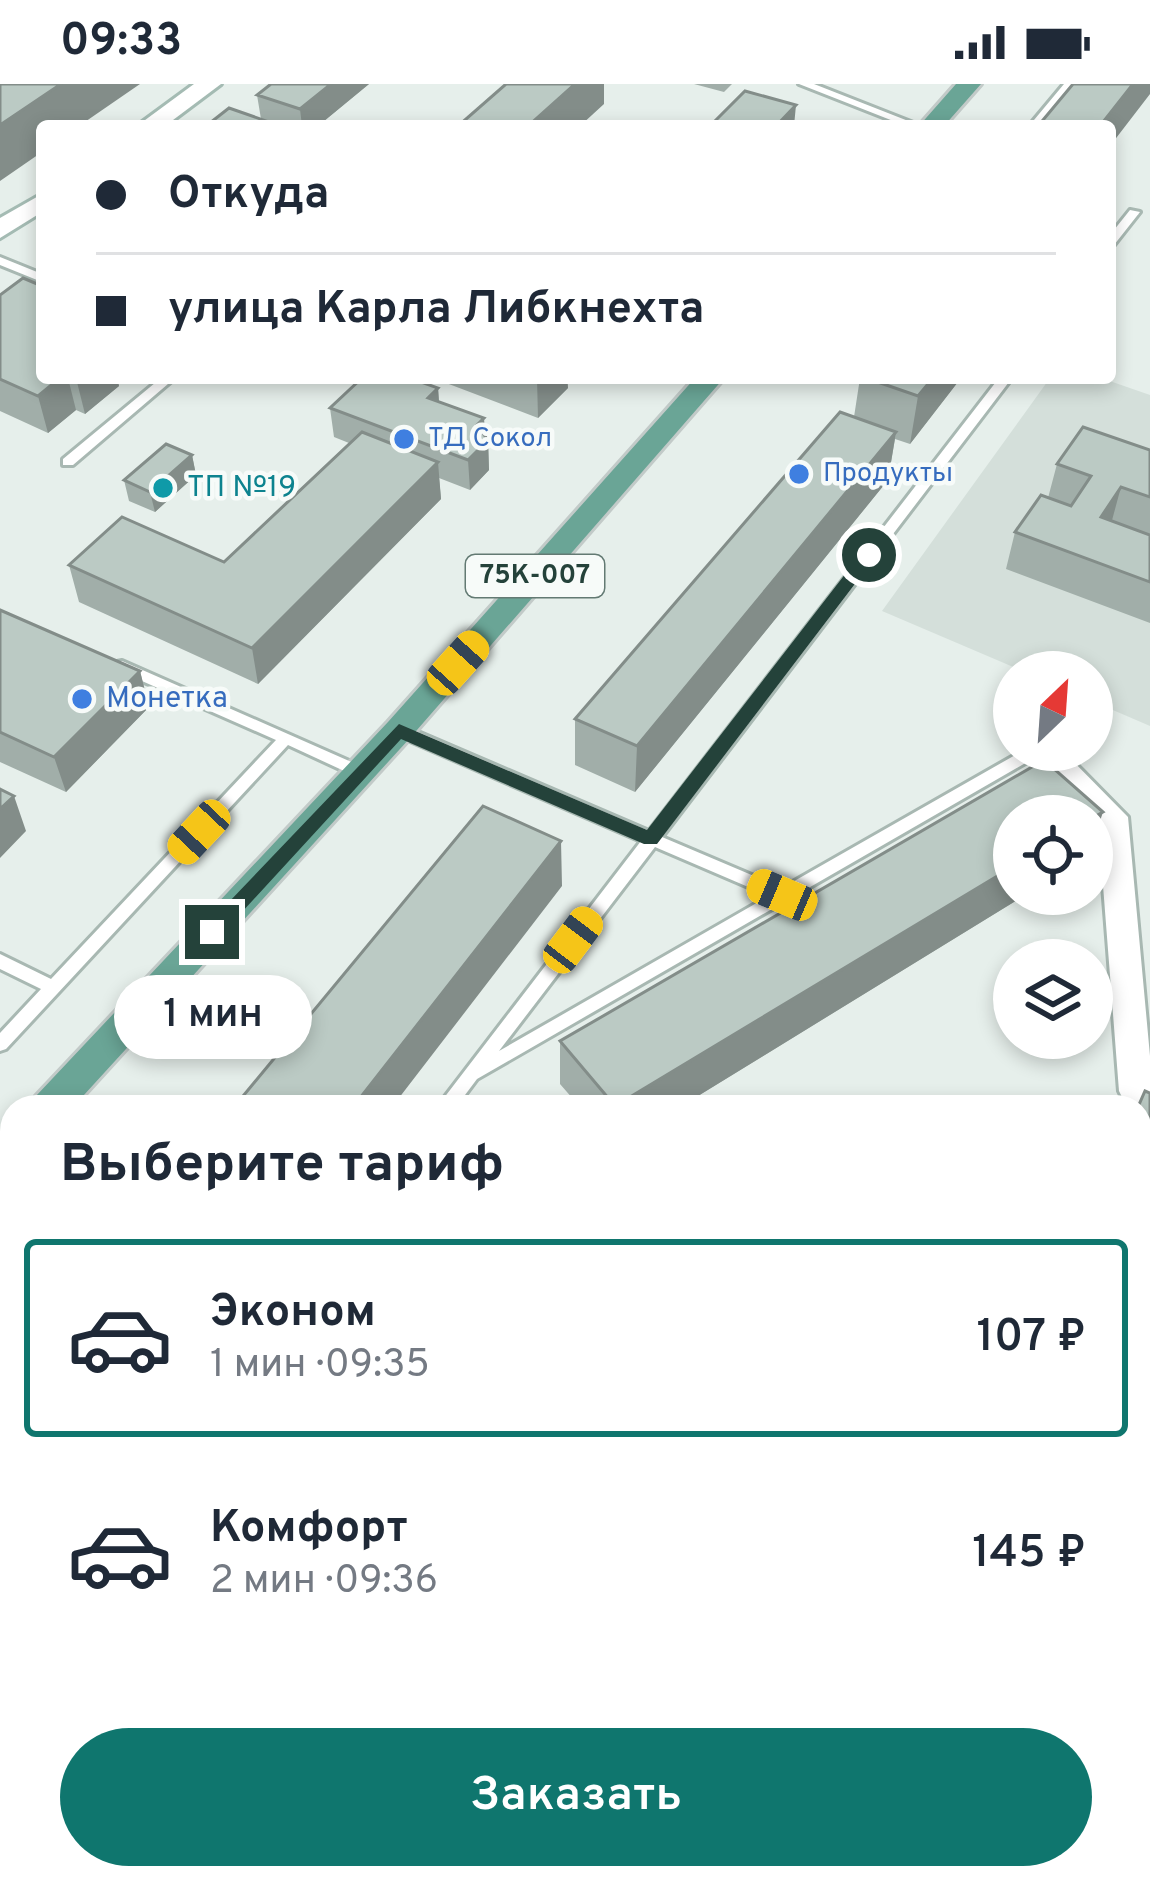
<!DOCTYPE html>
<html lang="ru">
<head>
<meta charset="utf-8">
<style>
  :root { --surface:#fff; --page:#f6f6f7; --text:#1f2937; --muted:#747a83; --line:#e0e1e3; --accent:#0f766e }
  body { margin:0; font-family:Overpass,sans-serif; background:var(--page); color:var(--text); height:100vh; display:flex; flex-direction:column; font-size:45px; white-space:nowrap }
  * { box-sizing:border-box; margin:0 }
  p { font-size:39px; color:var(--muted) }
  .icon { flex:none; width:66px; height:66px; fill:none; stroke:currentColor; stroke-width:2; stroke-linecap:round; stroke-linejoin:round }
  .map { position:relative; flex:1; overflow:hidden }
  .sheet { position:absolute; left:0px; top:1011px; width:1152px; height:795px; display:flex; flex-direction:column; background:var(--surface); border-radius:36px 36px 0 0; box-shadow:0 6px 18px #0003 }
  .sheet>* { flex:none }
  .banner { position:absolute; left:36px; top:36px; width:1080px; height:264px; border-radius:12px; box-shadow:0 6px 18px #0003; display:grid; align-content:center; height:264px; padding:0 60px; background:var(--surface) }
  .needle { width:78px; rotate:25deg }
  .tools { position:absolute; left:993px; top:567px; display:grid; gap:24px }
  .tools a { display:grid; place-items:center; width:120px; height:120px; border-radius:50%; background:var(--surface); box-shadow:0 6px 18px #0003; font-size:60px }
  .end { position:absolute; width:54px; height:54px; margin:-27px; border:15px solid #24423a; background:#fff; box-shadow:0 0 0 6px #fff }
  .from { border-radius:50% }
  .bubble { position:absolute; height:84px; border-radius:42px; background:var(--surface); box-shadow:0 6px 18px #0003; font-size:39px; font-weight:600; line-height:84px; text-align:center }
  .car { position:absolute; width:36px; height:72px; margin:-36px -18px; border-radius:15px; box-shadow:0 0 9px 3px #0007; background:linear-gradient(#f5c518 24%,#345 0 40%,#f5c518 0 76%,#345 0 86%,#f5c518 0) }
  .banner b { display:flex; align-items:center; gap:42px; height:114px; font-size:45px }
  .banner b+b { border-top:3px solid var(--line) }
  .banner i { width:30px; height:30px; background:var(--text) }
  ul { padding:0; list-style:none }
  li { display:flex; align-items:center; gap:36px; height:198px; margin:0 24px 18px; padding:0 36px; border:6px solid transparent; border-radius:12px }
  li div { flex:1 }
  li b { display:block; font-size:45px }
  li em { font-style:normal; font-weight:600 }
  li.current { border-color:var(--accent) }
  li>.icon { width:108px; height:108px; stroke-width:1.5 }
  h2 { padding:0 60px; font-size:54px; line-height:144px }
  .action { display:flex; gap:24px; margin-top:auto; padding:24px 60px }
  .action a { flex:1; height:138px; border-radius:72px; background:var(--accent); color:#fff; font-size:48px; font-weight:600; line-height:138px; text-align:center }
  .status { display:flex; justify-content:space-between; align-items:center; height:84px; padding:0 60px; background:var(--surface); direction:ltr }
  .status svg { height:33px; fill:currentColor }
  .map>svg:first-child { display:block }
  .built { fill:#d4dfda }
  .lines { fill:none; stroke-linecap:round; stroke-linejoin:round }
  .lane-casing { stroke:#a8b8b2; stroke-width:6 }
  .street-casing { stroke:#a8b8b2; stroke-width:6 }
  .secondary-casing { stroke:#a4bbb3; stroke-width:6 }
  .primary-casing { stroke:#c2cac8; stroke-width:6 }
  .lane { fill:#fff; fill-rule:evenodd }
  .street { fill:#fff; fill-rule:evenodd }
  .secondary { fill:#fff; fill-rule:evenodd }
  .primary { fill:#6aa596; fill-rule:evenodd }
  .wall { fill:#a1aea9 }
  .shaded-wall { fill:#838d89 }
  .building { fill:#bbcac4; stroke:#838d89; stroke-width:3 }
  .route { fill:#24423a }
  .shop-dot { fill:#3f7fe0; stroke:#f7fbf9; stroke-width:4.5 }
  .culture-dot { fill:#0f9aa8; stroke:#f7fbf9; stroke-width:4.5 }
  .labels { text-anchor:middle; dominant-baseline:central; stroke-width:9; stroke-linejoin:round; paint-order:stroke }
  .far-shop-label { font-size:27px; fill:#366cbe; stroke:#f7fbf9; text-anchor:start }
  .shield { fill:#f7fbf9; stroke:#637a73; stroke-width:3 }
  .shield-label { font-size:27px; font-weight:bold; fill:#24423a }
  .culture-label { font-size:30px; fill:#0d838f; stroke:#f7fbf9; text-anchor:start }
  .shop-label { font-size:30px; fill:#366cbe; stroke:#f7fbf9; text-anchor:start }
</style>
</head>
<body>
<div class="status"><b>09:33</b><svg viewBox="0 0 49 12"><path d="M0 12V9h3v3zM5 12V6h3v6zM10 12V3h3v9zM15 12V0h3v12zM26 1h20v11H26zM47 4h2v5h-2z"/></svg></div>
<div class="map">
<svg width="1150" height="1805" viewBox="0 0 1150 1805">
  <rect width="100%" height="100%" fill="#e6efeb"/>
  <path class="built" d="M 1050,294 L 1101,294 L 1150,311 L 1150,642 L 1092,617 L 1092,588 L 1025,588 L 882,527 Z"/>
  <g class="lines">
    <defs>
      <path id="lane" d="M 799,0 L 814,0 L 921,42 L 906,42 Z
        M 1064,0 L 1075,0 L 1040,42 L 1029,42 Z
        M 1130,126 L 1140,128 L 1114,161 L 1110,163 L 1110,151 Z
        M 0,173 L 42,190 L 42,198 L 0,181 Z
        M 161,294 L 175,294 L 73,381 L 63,381 L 63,375 Z
        M 999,294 L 1012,294 L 662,753 L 782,804 L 1024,666 L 1043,666 L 1041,670 L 477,995 L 456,1023 L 437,1023 L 641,757 L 394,650 L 392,646 L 394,642 L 404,642 L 649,747 ZM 655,763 L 769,812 L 499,967 Z
        M 122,577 L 365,684 L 368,688 L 365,692 L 355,692 L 288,661 L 6,965 L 0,967 L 0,949 L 41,905 L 0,885 L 0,870 L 51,895 L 276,656 L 117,586 L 115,582 L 117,578 Z
        M 12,1519 C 12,1534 16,1549 0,1555 C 0,1540 0,1525 12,1519 Z"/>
      <path id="street" d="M 1028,666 L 1062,666 L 1128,733 L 1150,972 L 1150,1028 L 1124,1017 L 1119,1007 L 1098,737 Z
        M 1150,1382 L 1150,1443 L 1140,1447 L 1140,1386 Z
        M 1140,1606 L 1150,1610 L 1150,1653 L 1140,1649 Z
        M 0,1653 L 12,1657 L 12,1704 L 0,1699 Z
        M 148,1794 L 203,1794 L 207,1805 L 152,1805 Z
        M 981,1794 L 1025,1794 L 1021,1805 L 977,1805 Z"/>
      <path id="secondary" d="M 194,0 L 221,0 L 165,42 L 137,42 Z
        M 42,110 L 42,128 L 0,154 L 0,134 Z"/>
      <path id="primary" d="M 956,0 L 981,0 L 944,42 L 919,42 Z
        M 695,294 L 724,294 L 410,654 L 73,1023 L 30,1023 L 36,1012 L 388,638 Z
        M 12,1046 L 12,1087 L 0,1092 L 0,1050 Z"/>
    </defs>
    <use href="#lane" class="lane-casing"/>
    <use href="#street" class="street-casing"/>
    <use href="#secondary" class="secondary-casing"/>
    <use href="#primary" class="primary-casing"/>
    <use href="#lane" class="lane"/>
    <use href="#street" class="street"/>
    <use href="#secondary" class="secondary"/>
    <use href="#primary" class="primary"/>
  </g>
  <path class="wall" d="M 369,0 L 318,42 L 206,42 L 261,35 L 257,11 Z
    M 694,0 L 732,0 L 724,8 Z
    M 0,211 L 42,294 L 117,294 L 119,302 L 85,330 L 76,326 L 48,349 L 0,327 Z
    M 433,294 L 567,294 L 568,304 L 538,334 Z
    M 860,294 L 961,294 L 910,360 L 895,355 L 888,396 L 635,708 L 575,681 L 575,635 L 854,333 Z
    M 438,304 L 439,318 L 484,334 L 485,352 L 488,356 L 489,386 L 470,406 L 439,394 L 441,415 L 258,600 L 79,518 L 69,481 L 224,478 L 349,359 L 334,353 L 330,324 Z
    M 1150,366 L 1150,539 L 1006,485 L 1015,448 L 1048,414 L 1057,380 Z
    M 192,371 L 196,391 L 155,428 L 129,417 L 124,396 Z
    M 0,526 L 140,587 L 149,623 L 66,708 L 0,678 Z
    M 1027,810 L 680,1023 L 580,1023 L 560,1000 L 560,957 Z
    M 12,1391 L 12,1448 L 0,1439 L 0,1406 Z
    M 388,1794 L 424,1794 L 418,1805 L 404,1805 Z"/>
  <path class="shaded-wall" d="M 61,0 L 140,0 L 79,42 L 42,42 L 42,68 L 0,97 L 0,41 Z
    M 331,0 L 369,0 L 318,42 L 302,42 L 300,25 Z
    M 575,0 L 604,0 L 604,20 L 580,42 L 528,42 Z
    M 1133,0 L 1150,0 L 1150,10 L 1110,62 L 1110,42 L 1100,42 Z
    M 796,21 L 794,42 L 776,42 Z
    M 60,294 L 68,294 L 76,326 L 48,349 L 38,312 Z
    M 76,294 L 117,294 L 119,302 L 85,330 Z
    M 537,294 L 567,294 L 568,304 L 538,334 Z
    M 933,294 L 961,294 L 910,360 L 918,312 Z
    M 438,304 L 440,333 L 428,314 Z
    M 484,334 L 485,359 L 488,356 L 489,386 L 470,406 L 468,376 L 477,341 Z
    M 896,348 L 888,396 L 635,708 L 637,662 Z
    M 192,371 L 196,391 L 155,428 L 150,408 Z
    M 438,378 L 441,415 L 258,600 L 252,564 Z
    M 1121,403 L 1111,440 L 1101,433 Z
    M 140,587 L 149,623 L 66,708 L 54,673 Z
    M 14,712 L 26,747 L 0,774 L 0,725 Z
    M 1103,728 L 1092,761 L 1092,734 Z
    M 561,757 L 562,802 L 392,1023 L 353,1023 Z
    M 1014,782 L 1014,810 L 1027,810 L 680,1023 L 615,1023 Z
    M 408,1794 L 424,1794 L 418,1805 L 412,1805 Z"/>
  <path class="building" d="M 0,0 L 61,0 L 0,41 Z
    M 271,0 L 331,0 L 300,25 L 257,11 Z
    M 506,0 L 575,0 L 528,42 L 458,42 Z
    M 1073,0 L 1133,0 L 1100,42 L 1062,42 L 1043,36 Z
    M 745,7 L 796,21 L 776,42 L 710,42 Z
    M 229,24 L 272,39 L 267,42 L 206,42 Z
    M 23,194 L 42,202 L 42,294 L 60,294 L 38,312 L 0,295 L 0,211 Z
    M 362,294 L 410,294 L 438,304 L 428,314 L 484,334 L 477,341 L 488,356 L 468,376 L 330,324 Z
    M 866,294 L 933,294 L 918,312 Z
    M 840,328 L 896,348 L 637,662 L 575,635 Z
    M 1083,343 L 1150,366 L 1150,413 L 1121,403 L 1101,433 L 1150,451 L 1150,498 L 1015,448 L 1041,411 L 1071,422 L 1091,392 L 1057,380 Z
    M 362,348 L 438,378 L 252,564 L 69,481 L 122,433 L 224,478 Z
    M 166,360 L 192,371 L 150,408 L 124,396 Z
    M 0,526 L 140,587 L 54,673 L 0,648 Z
    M 1044,676 L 1103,728 L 1092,734 L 1092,732 L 1014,732 L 1014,782 L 615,1022 L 560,957 Z
    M 0,705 L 14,712 L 0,725 Z
    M 483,722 L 561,757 L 353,1023 L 234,1023 Z
    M 1145,1007 L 1150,1009 L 1150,1271 L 1140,1297 L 1140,1023 L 1138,1023 Z
    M 12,1391 L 12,1437 L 0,1429 L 0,1406 Z
    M 772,1794 L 910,1794 L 905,1805 L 767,1805 Z"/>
  <path class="route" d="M 863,467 L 877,471 L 657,760 L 644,760 L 401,655 L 219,853 L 205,853 L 205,843 L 399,640 L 647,746 Z"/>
  <g class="shop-dot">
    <circle cx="404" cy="355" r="12"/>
    <circle cx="799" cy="390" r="12"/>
    <circle cx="82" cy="615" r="12"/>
  </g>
  <circle class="culture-dot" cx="163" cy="404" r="12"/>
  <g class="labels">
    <g class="far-shop-label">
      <text x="428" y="355">ТД Сокол</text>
      <text x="823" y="390">Продукты</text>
    </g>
    <rect class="shield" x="466" y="471" width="138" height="42" rx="9"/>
    <g class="shield-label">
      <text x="535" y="492">75К-007</text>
    </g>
    <g class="culture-label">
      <text x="187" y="404">ТП №19</text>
    </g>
    <g class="shop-label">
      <text x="106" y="615">Монетка</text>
    </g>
  </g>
</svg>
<div class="tools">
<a><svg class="needle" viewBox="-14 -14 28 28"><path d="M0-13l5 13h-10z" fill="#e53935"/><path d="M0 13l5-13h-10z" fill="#747a83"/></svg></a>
<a><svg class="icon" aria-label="locate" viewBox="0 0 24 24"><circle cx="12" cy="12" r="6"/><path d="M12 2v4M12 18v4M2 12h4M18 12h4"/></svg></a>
<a><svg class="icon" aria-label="layers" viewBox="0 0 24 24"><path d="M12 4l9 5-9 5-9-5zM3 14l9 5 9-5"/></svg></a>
</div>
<i class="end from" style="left:869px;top:471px"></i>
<i class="end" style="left:212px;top:848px"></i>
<div class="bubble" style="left:114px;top:891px;width:198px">1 мин</div>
<i class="car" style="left:458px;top:579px;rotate:42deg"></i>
<i class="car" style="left:199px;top:748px;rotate:223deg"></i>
<i class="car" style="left:782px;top:811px;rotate:293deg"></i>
<i class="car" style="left:573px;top:856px;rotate:37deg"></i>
<div class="banner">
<b><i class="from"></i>Откуда</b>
<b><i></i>улица Карла Либкнехта</b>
</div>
<section class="sheet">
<h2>Выберите тариф</h2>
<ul>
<li class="current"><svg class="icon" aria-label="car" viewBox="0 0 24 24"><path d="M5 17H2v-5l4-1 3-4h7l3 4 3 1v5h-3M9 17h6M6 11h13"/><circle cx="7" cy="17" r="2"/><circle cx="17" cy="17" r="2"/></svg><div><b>Эконом</b><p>1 мин · 09:35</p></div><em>107 ₽</em></li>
<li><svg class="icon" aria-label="car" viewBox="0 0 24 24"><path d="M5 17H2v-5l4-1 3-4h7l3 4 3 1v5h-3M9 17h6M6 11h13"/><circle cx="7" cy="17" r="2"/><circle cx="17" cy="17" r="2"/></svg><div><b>Комфорт</b><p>2 мин · 09:36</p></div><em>145 ₽</em></li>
</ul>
<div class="action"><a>Заказать</a></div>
</section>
</div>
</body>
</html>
